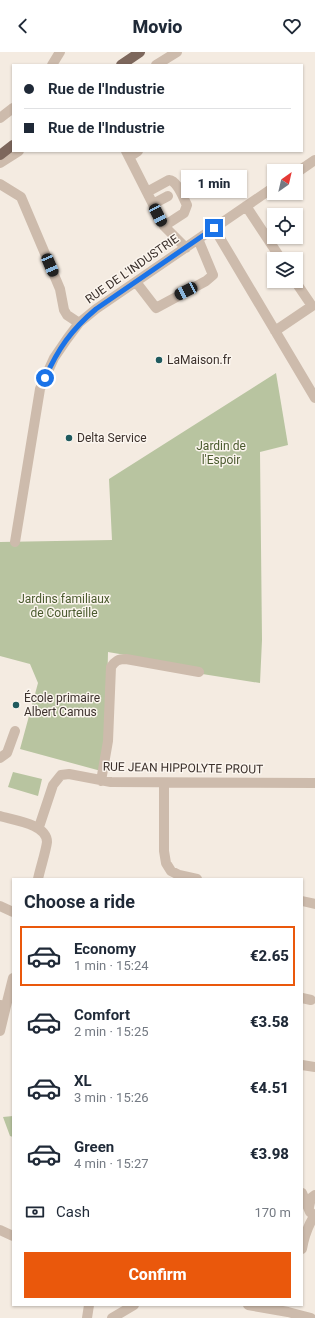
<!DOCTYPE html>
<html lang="en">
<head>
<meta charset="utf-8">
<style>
  :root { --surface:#fff; --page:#f6f6f7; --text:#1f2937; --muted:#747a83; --line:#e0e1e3; --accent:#ea580c }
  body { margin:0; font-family:Roboto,sans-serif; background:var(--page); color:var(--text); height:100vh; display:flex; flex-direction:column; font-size:15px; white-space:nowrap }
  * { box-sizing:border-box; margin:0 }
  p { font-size:13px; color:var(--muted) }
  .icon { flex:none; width:22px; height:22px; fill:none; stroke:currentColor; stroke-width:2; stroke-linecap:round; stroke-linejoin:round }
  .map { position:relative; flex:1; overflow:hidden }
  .side { position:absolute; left:12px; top:826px; width:291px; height:428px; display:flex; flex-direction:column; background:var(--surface); border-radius:0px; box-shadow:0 1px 3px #0004 }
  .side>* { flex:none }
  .top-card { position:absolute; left:12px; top:12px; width:291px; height:88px; border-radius:0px; box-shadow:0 1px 3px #0004; display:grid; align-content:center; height:88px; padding:0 12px; background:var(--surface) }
  .needle { width:26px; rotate:34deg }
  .tools { position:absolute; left:267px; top:112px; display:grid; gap:8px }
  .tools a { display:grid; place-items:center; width:36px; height:36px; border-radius:0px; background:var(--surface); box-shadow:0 1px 3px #0004; font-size:20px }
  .end { position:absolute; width:18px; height:18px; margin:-9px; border:5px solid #1a73e8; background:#fff; box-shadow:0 0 0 2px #fff }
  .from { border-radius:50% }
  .bubble { position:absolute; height:28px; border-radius:0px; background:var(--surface); box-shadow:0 1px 3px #0004; font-size:13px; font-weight:800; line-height:28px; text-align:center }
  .car { position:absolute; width:12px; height:24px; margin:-12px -6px; border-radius:5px; box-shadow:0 0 3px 1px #0007; background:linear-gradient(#222 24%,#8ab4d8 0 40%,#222 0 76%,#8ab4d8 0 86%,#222 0) }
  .top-card b { display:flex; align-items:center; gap:14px; height:38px; font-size:15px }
  .top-card b+b { border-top:1px solid var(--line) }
  .top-card i { width:10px; height:10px; background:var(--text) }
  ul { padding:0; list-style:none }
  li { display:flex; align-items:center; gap:12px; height:60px; margin:0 8px 6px; padding:0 4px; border:2px solid transparent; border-radius:0px }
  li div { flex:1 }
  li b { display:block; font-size:15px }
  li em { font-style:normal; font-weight:800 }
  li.current { border-color:var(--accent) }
  li>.icon { width:36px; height:36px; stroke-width:1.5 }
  h2 { padding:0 12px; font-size:18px; line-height:48px }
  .pay { display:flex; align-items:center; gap:10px; height:44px; padding:0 12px; font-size:15px }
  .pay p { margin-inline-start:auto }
  .cta { display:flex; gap:8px; margin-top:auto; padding:8px 12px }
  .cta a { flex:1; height:46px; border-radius:0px; background:var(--accent); color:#fff; font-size:16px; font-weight:800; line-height:46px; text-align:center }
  header { display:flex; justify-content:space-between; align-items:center; height:52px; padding:0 12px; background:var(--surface); font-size:18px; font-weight:800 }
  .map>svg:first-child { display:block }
  .green { fill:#b8c4a0 }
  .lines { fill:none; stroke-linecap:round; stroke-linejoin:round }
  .minor { stroke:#cdbbac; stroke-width:10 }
  .major { stroke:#7d675c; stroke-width:10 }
  .route { stroke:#1a73e8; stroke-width:5 }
  .poi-dot { fill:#1f5a5e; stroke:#fbf5ee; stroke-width:1.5 }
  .labels { text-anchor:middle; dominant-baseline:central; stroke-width:3; stroke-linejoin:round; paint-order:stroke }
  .street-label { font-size:12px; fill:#3b302b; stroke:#fbf5ee }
  .poi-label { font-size:12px; fill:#3b302b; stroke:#fbf5ee; text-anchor:start }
  .park-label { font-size:12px; fill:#4a5a2e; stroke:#fbf5ee }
</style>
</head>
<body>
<header><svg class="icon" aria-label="back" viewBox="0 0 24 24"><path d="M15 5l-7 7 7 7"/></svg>Movio<svg class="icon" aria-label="heart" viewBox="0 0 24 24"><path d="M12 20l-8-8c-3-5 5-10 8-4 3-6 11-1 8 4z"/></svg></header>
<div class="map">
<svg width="315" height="1266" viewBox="0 0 315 1266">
  <rect width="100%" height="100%" fill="#f4ebe1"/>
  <path class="green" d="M 276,321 L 288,393 L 260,400 L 262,588 L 260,631 L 196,621 L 195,615 L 108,600 L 106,684 L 101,719 L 20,697 L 38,631 L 30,612 L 0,604 L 0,490 L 112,488 L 109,427 Z
    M 13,720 L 42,727 L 38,744 L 8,735 Z
    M 13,1064 L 13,1085 L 10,1084 L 3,1065 Z"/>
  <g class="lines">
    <path class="minor" d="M 52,13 L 60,0
      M 156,13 L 177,0
      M 0,66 L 13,56
      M 126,99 L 164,174 L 186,196
      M 129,105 L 138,99
      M 0,111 L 19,99
      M 296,121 L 315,108
      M 0,132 L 21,145 L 60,237 L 64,258 L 67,263 L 79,271
      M 147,140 L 169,128 C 178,129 183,146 187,153 L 184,161 L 164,174
      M 153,152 L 168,144
      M 246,154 L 281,207
      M 214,176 L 315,346
      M 136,230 L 156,256 L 206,229 L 213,223 L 198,187
      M 275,279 L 312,254 L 295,229
      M 15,490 L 40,337 L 54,306 L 67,287 L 79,271 L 96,257 L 274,135
      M 0,706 L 7,701 L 15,679
      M 101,729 L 108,689 L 111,615 C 115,609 118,607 126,607 L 199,620
      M 164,731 L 164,799 L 166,811 L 171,819 L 179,823 L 197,827
      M 0,764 C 13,768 47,772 47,790 C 46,799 40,817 38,827
      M 39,775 L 53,733 L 61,723 L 69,722 L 111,730 L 315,731
      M 302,849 L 315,852
      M 0,854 L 13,860
      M 302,946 L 311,948
      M 0,953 L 6,954 L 13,926
      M 0,979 L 6,954
      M 302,1013 L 315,1015
      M 302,1141 L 310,1160 L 315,1164
      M 309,1155 L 311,1146 L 315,1143
      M 0,1178 L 13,1184
      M 302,1197 C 304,1185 308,1174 314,1164
      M 248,1253 L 288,1260 L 311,1266
      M 87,1266 L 89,1253
      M 112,1266 L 134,1253"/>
    <path class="major" d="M 121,13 L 140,0
      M 0,103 L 13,93"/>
  </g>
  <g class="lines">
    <path class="route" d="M 45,326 C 58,297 71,278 96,257 L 214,176"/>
  </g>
  <g class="poi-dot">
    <circle cx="159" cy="308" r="4"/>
    <circle cx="69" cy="386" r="4"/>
    <circle cx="16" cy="653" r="4"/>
  </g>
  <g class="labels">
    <g class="street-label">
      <text transform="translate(132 217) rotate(-35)">RUE DE L'INDUSTRIE</text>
      <text transform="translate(183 716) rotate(1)">RUE JEAN HIPPOLYTE PROUT</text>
    </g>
    <g class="poi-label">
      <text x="167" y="308">LaMaison.fr</text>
      <text x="77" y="386">Delta Service</text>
      <text x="24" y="646">École primaire<tspan x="24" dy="14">Albert Camus</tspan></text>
    </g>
    <g class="park-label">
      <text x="221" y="394">Jardin de<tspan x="221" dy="14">l'Espoir</tspan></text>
      <text x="64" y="547">Jardins familiaux<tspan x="64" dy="14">de Courteille</tspan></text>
    </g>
  </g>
</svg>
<div class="tools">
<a><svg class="needle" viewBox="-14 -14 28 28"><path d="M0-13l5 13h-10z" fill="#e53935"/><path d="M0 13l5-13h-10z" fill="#747a83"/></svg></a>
<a><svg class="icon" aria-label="locate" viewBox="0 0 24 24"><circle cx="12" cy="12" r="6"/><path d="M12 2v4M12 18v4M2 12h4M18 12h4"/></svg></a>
<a><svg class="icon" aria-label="layers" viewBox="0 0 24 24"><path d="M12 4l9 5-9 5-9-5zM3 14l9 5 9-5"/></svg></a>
</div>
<i class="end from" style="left:45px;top:326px"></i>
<i class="end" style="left:214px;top:176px"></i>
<div class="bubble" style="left:181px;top:118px;width:66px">1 min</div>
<i class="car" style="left:158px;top:163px;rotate:153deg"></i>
<i class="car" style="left:50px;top:213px;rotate:157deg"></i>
<i class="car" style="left:186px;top:239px;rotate:243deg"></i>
<div class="top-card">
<b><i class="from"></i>Rue de l'Industrie</b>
<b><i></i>Rue de l'Industrie</b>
</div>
<section class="side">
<h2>Choose a ride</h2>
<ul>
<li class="current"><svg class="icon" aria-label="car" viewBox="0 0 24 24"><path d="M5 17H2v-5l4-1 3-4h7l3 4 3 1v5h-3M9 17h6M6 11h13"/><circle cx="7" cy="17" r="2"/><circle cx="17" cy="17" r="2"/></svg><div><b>Economy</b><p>1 min · 15:24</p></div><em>€2.65</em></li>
<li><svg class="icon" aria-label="car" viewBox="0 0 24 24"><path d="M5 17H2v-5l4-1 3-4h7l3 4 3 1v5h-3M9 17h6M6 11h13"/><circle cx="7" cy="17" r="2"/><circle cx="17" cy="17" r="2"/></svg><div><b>Comfort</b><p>2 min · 15:25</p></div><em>€3.58</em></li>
<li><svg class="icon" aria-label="car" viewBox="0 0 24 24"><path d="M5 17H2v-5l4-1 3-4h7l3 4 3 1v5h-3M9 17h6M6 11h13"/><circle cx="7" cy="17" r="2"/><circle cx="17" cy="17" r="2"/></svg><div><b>XL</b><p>3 min · 15:26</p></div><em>€4.51</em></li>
<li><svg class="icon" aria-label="car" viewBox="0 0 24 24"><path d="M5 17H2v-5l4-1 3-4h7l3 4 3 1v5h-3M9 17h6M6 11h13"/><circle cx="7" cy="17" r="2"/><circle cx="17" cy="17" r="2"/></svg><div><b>Green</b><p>4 min · 15:27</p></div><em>€3.98</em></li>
</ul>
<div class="pay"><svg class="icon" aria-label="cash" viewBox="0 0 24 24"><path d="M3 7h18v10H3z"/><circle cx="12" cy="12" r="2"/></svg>Cash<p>170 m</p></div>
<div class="cta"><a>Confirm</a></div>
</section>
</div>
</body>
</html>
